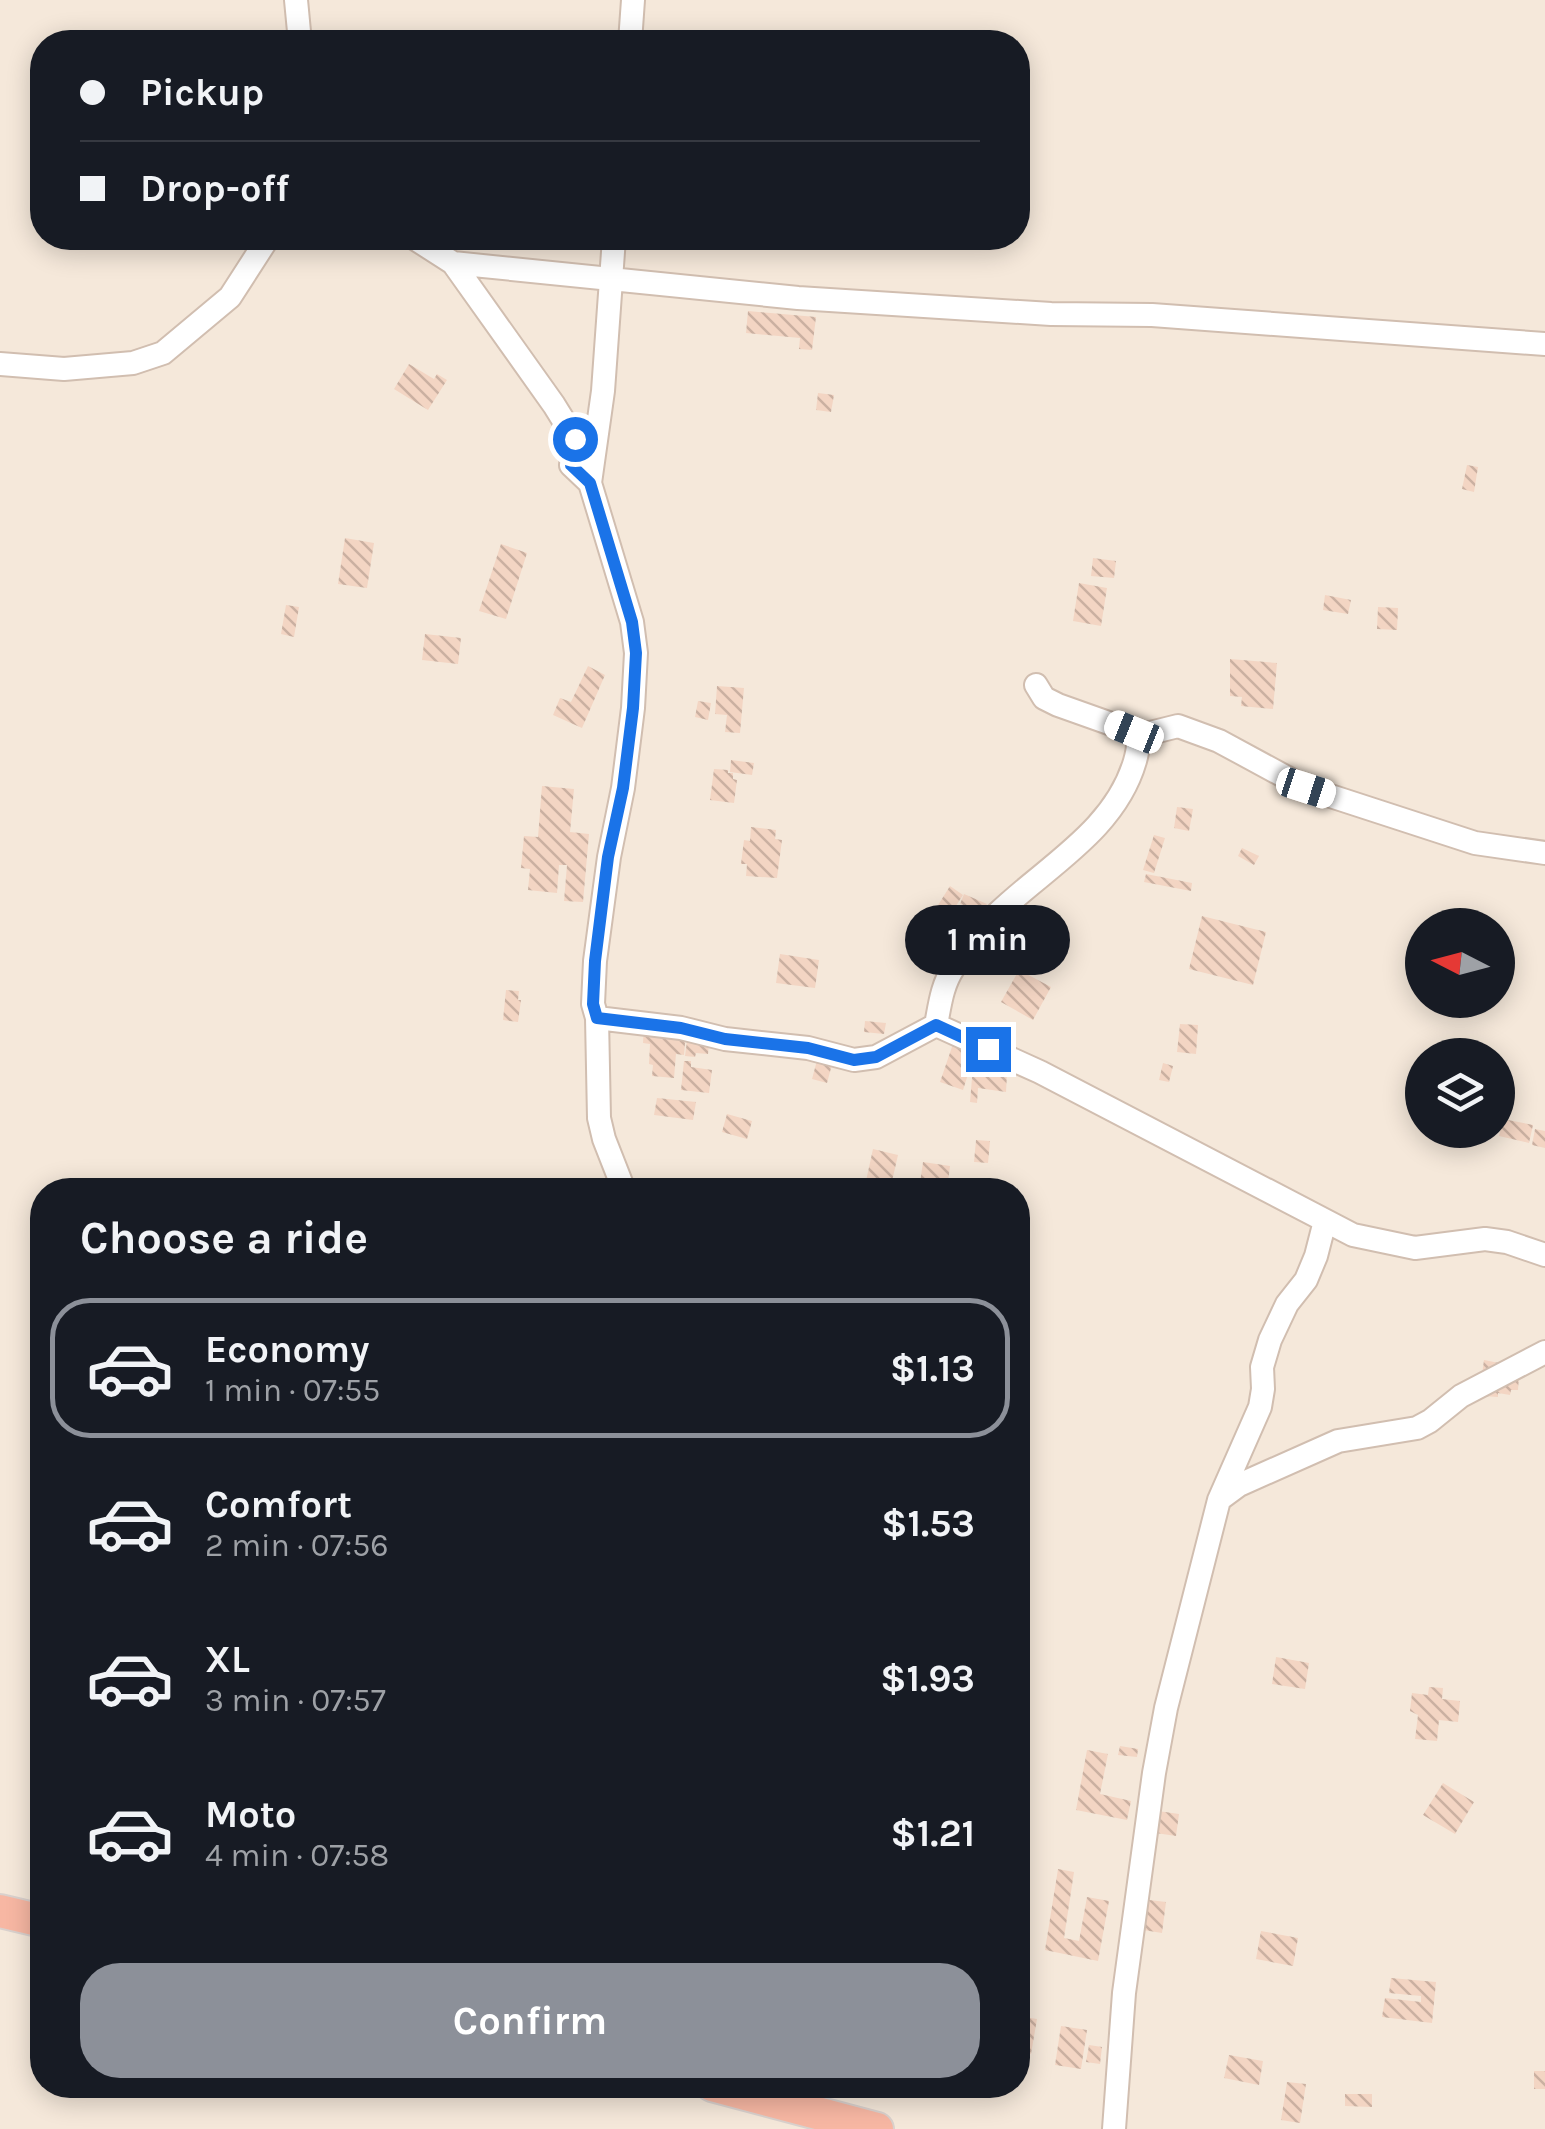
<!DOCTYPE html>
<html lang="en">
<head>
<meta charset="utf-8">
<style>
  :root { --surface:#171b24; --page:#242831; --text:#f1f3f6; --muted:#9ea1a6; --line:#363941; --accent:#8c9099 }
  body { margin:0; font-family:Karla,sans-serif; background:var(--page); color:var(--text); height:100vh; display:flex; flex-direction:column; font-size:38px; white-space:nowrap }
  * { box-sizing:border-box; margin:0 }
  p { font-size:32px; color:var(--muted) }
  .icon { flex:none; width:55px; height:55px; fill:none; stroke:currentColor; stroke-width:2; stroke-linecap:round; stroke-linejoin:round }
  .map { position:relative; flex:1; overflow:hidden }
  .panel { position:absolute; left:30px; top:1178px; width:1000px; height:920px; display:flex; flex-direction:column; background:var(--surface); border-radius:40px; box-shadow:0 5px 25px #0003 }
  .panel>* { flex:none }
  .banner { position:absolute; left:30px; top:30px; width:1000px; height:220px; border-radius:40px; box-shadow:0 5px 25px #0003; display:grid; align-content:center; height:220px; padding:0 50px; background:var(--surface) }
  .needle { width:65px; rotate:276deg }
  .fabs { position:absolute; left:1405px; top:908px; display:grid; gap:20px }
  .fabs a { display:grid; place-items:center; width:110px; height:110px; border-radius:50%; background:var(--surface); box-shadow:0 5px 25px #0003; font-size:50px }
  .end { position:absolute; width:45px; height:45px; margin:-22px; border:12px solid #1a73e8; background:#fff; box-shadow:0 0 0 5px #fff }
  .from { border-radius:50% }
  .bubble { position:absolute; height:70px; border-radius:35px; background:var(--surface); box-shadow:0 5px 25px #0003; font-size:32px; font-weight:700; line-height:70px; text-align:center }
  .car { position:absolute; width:30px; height:60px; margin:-30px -15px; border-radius:12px; box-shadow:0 0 8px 2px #0007; background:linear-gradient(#fff 24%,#345 0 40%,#fff 0 76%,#345 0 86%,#fff 0) }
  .banner b { display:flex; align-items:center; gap:35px; height:95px; font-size:38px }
  .banner b+b { border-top:2px solid var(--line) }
  .banner i { width:25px; height:25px; background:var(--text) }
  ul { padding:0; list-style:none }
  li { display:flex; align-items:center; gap:30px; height:140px; margin:0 20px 15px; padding:0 30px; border:5px solid transparent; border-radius:40px }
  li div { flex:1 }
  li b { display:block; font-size:38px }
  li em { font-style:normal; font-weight:700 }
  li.on { border-color:var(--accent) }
  li>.icon { width:90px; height:90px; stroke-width:1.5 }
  h2 { padding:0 50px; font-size:45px; line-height:120px }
  .button { display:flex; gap:20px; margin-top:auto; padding:20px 50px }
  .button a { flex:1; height:115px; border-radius:40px; background:var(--accent); color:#fff; font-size:40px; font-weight:700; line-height:115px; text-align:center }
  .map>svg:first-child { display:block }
  .residential { fill:#f5e8da; fill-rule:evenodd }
  .building { fill:url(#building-back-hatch) }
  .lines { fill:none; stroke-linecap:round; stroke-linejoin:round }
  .minor-casing { stroke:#d1beb0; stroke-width:26 }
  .highway-casing { stroke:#dad1cd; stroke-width:36 }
  .minor { stroke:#fff; stroke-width:22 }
  .highway { stroke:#f7b7a3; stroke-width:32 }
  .route { stroke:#1a73e8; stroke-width:12 }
</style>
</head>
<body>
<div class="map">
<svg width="1545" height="2129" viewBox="0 0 1545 2129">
  <defs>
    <pattern id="building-back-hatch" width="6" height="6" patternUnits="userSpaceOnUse" patternTransform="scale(2.5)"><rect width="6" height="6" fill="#f3d5c3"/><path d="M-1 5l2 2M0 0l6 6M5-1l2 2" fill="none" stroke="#cab0a1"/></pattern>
  </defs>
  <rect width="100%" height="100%" fill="#fdf6ec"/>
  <path class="residential" d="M 0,0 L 1545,0 L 1545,2129 L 0,2129 ZM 42,42 L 1018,42 L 1018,238 L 42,238 ZM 1422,925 L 1498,925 L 1498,1000 L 1422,1000 ZM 1422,1055 L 1498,1055 L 1498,1130 L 1422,1130 ZM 42,1190 L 1018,1190 L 1018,2085 L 42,2085 Z"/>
  <path class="building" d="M 748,311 L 816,317 L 812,350 L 799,349 L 800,338 L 746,333 Z
    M 409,364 L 434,379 L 437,374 L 447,380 L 428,410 L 394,389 Z
    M 818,393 L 834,395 L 831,412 L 816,410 Z
    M 1467,465 L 1478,467 L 1474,492 L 1462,489 Z
    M 345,538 L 374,543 L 367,588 L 338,584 Z
    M 501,544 L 527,553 L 506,619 L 479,611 Z
    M 1093,558 L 1116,561 L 1114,578 L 1091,576 Z
    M 1079,583 L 1107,588 L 1101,626 L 1073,621 Z
    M 1325,595 L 1351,600 L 1348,614 L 1323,610 Z
    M 286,605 L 299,607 L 294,637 L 281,634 Z
    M 1378,607 L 1398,608 L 1397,630 L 1377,629 Z
    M 425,634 L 461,638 L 458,664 L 422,660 Z
    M 1230,659 L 1277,663 L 1273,709 L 1241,706 L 1242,697 L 1230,696 Z
    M 588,666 L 605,675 L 582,728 L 553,715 L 560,698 L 571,702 Z
    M 717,686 L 744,688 L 740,733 L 725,732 L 727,715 L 715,714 Z
    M 698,701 L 711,703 L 708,720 L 695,717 Z
    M 731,760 L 754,763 L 752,775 L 730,772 Z
    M 714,769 L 728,770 L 728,773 L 733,773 L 733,779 L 737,780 L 734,803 L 710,800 Z
    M 542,786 L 574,789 L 570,832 L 589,834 L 583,902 L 564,901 L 567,865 L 559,865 L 557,893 L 528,890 L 530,869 L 521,868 L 524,836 L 538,837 Z
    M 1177,807 L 1193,809 L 1189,831 L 1174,828 Z
    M 751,827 L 776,830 L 775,839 L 782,840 L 777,878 L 746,876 L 747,864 L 741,864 L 744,840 L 750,841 Z
    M 1154,835 L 1165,838 L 1154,873 L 1143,870 Z
    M 1242,848 L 1259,856 L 1254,865 L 1238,856 Z
    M 1146,874 L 1192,883 L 1191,891 L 1144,882 Z
    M 950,886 L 963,895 L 943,926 L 930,918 Z
    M 964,894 L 987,904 L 977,922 L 967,918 L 971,909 L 960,904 Z
    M 1202,916 L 1266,932 L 1253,985 L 1189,969 Z
    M 947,921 L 971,932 L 965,946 L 941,935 Z
    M 780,954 L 819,960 L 815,988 L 776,983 Z
    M 1019,970 L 1051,987 L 1033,1020 L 1001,1002 Z
    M 506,990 L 519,991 L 518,1000 L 521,1000 L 518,1022 L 503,1020 Z
    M 865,1021 L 886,1023 L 884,1034 L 864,1032 Z
    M 1180,1024 L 1198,1025 L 1196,1054 L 1177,1052 Z
    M 644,1027 L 686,1031 L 684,1055 L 676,1054 L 674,1078 L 652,1076 L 653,1065 L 649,1064 L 650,1044 L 643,1043 Z
    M 687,1041 L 709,1044 L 708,1054 L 696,1053 L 695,1057 L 685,1056 Z
    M 954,1041 L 1010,1060 L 1006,1073 L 972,1062 L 963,1090 L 940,1082 Z
    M 819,1053 L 834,1057 L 827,1083 L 812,1079 Z
    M 684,1061 L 691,1061 L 691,1067 L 712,1070 L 709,1093 L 681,1090 Z
    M 1163,1063 L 1173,1066 L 1169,1082 L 1159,1080 Z
    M 973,1066 L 984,1067 L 984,1075 L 1007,1074 L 1006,1092 L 978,1088 L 977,1103 L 970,1102 Z
    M 657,1098 L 696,1102 L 693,1120 L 654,1115 Z
    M 727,1114 L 752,1121 L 747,1139 L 722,1132 Z
    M 1503,1119 L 1533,1125 L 1529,1143 L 1499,1136 Z
    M 1535,1129 L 1545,1131 L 1545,1148 L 1532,1145 Z
    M 976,1140 L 990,1141 L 988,1163 L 974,1162 Z
    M 873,1149 L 898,1155 L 890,1190 L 864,1190 Z
    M 923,1162 L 950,1166 L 947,1190 L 919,1190 Z
    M 961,1182 L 984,1183 L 984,1190 L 961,1190 Z
    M 1484,1360 L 1504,1364 L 1506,1360 L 1520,1362 L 1518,1390 L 1511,1390 L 1510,1395 L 1498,1393 L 1498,1397 L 1483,1396 L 1480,1389 Z
    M 1276,1657 L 1309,1663 L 1305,1689 L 1272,1684 Z
    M 1429,1687 L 1443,1688 L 1442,1699 L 1460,1701 L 1458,1722 L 1439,1720 L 1437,1741 L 1415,1739 L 1418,1715 L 1410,1711 L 1412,1693 L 1428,1695 Z
    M 1120,1746 L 1138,1749 L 1137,1757 L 1118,1755 Z
    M 1087,1750 L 1108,1754 L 1100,1794 L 1131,1801 L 1127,1820 L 1076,1810 Z
    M 1443,1783 L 1474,1802 L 1455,1834 L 1423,1815 Z
    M 1151,1810 L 1179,1814 L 1176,1836 L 1149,1832 Z
    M 1058,1869 L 1074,1872 L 1064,1938 L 1079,1941 L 1087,1897 L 1109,1901 L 1098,1961 L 1045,1950 Z
    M 1141,1899 L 1166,1902 L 1162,1933 L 1137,1929 Z
    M 1261,1931 L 1298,1938 L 1293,1966 L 1256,1959 Z
    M 1391,1978 L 1436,1982 L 1432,2023 L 1382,2017 L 1385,1998 L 1421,2002 L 1421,1996 L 1389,1993 Z
    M 1018,2016 L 1037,2019 L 1031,2054 L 1018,2051 Z
    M 1061,2026 L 1087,2030 L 1081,2069 L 1055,2065 Z
    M 1089,2045 L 1102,2047 L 1100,2064 L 1086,2062 Z
    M 1229,2055 L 1263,2061 L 1259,2085 L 1224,2078 Z
    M 1534,2071 L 1545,2071 L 1545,2089 L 1534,2089 Z
    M 1287,2082 L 1306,2084 L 1300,2123 L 1281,2120 Z
    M 1345,2094 L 1372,2094 L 1372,2107 L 1345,2106 Z"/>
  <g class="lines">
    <defs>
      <path id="minor" d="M 296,0 L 300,42
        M 630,42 L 633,0
        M 414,238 L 453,263 L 554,405 L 575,439 L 571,465 L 590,483
        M 614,238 L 603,391 L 590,483 L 632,622 L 636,653 L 633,708 L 623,788 L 609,857 L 595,961 L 593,1004 L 597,1018 L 599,1118 L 604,1139 L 624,1190
        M 453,263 L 798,298 L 1051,314 L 1152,315 L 1545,344
        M 0,364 L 64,369 L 133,363 L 163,353 L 230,297 L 268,238
        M 1138,736 L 1178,726 L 1219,741 L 1306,788 L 1475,843 L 1545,853
        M 597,1018 L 681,1028 L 725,1039 L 808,1048 L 854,1060 L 876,1057 L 936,1025 L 1040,1072 L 1353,1235 L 1415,1248 L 1485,1239 L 1507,1242 L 1545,1255
        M 936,1025 C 940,1004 942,985 954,967 C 966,948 983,928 998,913 C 1047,866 1115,830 1135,761 C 1138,750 1140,741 1134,732 L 1058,705 L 1044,698 L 1036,685
        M 1220,1499 L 1239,1485 L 1338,1441 L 1417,1428 L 1430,1421 L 1461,1396 L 1545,1352
        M 1114,2129 L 1124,1993 L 1154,1773 L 1166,1708 L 1219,1500 L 1260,1407 L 1263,1389 L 1262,1367 L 1270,1340 L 1287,1304 L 1306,1280 L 1316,1256 L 1325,1221"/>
      <path id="highway" d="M 0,1911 L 42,1921
        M 712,2085 L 877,2129"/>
    </defs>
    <use href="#minor" class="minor-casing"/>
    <use href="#highway" class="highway-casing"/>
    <use href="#minor" class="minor"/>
    <use href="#highway" class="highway"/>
  </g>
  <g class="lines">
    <path class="route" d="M 575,439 L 571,465 L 590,483 L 632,622 L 636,653 L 633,708 L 623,788 L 608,857 L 595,961 L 593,1004 L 597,1018 L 681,1028 L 725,1039 L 808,1048 L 854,1060 L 876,1057 L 936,1025 L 988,1049"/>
  </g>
</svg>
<div class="fabs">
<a><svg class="needle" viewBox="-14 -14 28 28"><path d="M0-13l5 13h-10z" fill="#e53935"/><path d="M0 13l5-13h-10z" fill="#9ea1a6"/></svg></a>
<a><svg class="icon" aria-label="layers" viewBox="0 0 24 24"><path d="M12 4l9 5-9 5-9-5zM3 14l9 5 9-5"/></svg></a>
</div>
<i class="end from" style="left:575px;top:439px"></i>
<i class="end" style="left:988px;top:1049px"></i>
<div class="bubble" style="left:905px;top:905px;width:165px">1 min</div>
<i class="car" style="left:1134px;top:732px;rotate:292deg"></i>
<i class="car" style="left:1306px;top:788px;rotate:108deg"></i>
<div class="banner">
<b><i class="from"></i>Pickup</b>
<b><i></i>Drop-off</b>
</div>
<section class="panel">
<h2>Choose a ride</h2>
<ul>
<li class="on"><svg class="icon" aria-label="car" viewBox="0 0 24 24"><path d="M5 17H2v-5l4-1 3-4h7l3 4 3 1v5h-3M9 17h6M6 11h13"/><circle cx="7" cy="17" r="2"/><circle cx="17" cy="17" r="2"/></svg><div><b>Economy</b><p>1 min · 07:55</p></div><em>$1.13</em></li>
<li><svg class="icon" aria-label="car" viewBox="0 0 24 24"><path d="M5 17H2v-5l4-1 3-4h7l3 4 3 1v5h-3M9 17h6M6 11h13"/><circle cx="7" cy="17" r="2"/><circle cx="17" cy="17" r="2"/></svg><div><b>Comfort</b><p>2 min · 07:56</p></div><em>$1.53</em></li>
<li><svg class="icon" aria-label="car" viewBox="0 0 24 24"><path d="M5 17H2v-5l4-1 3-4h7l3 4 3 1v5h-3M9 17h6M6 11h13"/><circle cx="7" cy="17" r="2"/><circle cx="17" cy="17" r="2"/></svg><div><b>XL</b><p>3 min · 07:57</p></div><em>$1.93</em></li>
<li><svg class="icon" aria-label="car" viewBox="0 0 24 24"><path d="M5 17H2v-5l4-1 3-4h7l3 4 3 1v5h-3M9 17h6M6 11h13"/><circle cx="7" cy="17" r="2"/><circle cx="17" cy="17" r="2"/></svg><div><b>Moto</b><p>4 min · 07:58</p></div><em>$1.21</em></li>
</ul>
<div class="button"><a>Confirm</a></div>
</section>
</div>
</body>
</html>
